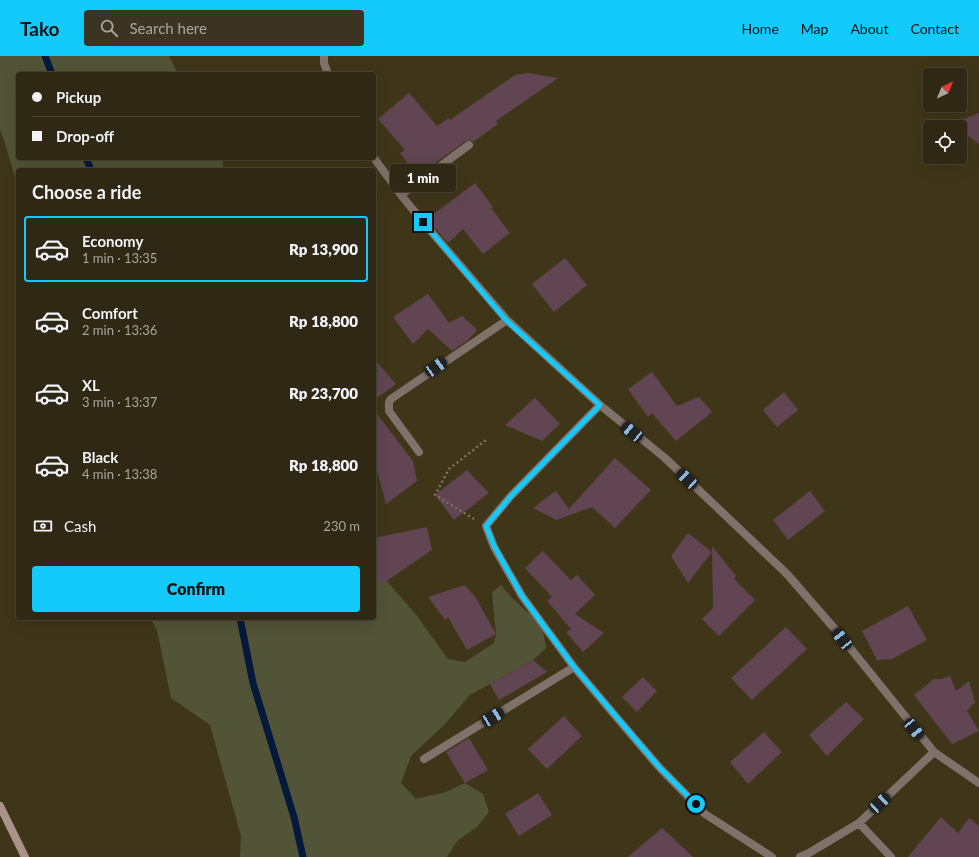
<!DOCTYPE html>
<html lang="en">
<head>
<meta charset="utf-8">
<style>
  :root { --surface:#2f2814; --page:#3b3422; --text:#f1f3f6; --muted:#a7a6a0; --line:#4a4434; --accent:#13cafb }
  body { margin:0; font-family:Lato,sans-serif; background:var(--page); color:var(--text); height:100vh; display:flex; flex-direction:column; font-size:15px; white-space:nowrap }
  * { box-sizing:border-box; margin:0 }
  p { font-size:13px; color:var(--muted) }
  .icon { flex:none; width:22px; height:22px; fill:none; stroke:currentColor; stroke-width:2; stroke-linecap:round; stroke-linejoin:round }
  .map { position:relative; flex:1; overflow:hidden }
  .details { position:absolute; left:16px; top:112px; width:360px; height:452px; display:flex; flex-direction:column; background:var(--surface); border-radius:4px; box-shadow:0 4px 16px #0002,0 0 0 1px var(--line) }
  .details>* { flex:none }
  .guide { position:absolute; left:16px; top:16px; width:360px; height:88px; border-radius:4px; box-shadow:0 4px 16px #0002,0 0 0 1px var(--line); display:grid; align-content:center; height:88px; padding:0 16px; background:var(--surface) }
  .needle { width:26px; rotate:44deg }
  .tools { position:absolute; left:923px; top:12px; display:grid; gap:8px }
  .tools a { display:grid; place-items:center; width:44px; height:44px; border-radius:4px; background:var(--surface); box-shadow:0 4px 16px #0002,0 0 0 1px var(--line); font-size:20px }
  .end { position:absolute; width:18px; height:18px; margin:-9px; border:5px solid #13cafb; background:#111; box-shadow:0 0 0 2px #111 }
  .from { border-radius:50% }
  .bubble { position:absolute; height:28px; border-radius:4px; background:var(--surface); box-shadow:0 4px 16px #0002,0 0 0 1px var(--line); font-size:13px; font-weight:800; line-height:28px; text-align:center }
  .car { position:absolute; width:12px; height:24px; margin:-12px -6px; border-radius:5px; box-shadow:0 0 3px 1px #0007; background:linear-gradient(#222 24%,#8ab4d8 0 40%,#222 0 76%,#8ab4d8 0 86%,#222 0) }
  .guide b { display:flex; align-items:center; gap:14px; height:38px; font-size:15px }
  .guide b+b { border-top:1px solid var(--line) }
  .guide i { width:10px; height:10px; background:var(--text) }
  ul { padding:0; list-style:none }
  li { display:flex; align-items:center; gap:12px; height:66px; margin:0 8px 6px; padding:0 8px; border:2px solid transparent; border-radius:4px }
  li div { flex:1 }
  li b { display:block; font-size:15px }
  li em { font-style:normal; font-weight:800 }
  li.active { border-color:var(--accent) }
  li>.icon { width:36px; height:36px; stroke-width:1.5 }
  h2 { padding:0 16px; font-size:18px; line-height:48px }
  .pay { display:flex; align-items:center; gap:10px; height:44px; padding:0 16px; font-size:15px }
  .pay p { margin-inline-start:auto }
  .action { display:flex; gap:8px; margin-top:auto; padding:8px 16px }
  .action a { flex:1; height:46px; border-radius:4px; background:var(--accent); color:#111; font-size:16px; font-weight:800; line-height:46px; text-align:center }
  header { display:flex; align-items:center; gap:24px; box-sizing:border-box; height:56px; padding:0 20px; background:var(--accent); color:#111 }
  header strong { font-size:19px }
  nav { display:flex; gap:22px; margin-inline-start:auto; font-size:14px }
  .search { width:280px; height:36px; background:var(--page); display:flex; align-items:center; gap:10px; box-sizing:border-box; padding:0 14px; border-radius:4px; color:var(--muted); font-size:15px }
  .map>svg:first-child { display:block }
  .green { fill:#515437 }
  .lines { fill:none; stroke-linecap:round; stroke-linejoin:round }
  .stream { stroke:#051a3b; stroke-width:7 }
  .building { fill:#614553 }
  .path { stroke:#7d755e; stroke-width:2.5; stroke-dasharray:2 3; stroke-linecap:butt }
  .street { stroke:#80726b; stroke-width:8 }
  .secondary { stroke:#a99388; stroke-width:8 }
  .route { stroke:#13cafb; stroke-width:5 }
</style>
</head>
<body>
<header>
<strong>Tako</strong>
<div class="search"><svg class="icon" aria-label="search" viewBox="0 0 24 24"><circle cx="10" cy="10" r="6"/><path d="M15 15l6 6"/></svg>Search here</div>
<nav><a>Home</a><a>Map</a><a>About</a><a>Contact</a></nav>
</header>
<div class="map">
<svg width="979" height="801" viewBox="0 0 979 801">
  <rect width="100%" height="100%" fill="#3f361a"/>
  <path class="green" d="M 0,0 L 169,0 L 178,18 L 18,18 L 18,102 L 223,102 L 223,114 L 18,114 L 18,131 L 4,84 L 0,74 Z
    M 374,510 L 417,560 L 448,603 L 465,606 L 494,587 L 496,578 L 492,537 L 501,529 L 512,542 L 542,569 L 546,592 L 533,604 L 470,639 L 444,669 L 411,700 L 401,727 L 416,743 L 446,736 L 465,727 L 483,738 L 489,756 L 477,771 L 458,784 L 447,801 L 240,801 L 241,780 L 210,669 L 171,642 L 157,574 L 150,562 L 374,562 Z"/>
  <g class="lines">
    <path class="stream" d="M 45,0 L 52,18
      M 86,102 L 91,114
      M 240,562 L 253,627 L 294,761 L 303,801"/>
  </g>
  <path class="building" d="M 528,17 L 558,22 L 496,65 L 498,68 L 473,86 L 471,84 L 466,85 L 417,120 L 400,97 L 405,94 L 378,63 L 409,37 L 437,70 L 449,62 L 450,64 L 515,19 Z
    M 979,57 L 979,88 L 960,74 L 960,71 L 956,71 L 951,68 Z
    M 475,127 L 493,151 L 491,152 L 510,177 L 483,198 L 463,173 L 448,187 L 427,163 Z
    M 565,202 L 587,229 L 554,256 L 532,228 Z
    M 428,238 L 449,267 L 462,260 L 477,274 L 468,284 L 452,295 L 428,273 L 413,288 L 393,261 Z
    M 374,303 L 396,328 L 374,344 Z
    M 652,316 L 677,350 L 699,341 L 712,356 L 676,385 L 652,357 L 648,361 L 628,333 Z
    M 784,336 L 798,354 L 777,371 L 763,354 Z
    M 535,342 L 560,368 L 542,385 L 505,369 Z
    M 374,354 L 413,405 L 417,425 L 386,448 L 374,403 Z
    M 615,402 L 651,434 L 615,472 L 592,451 L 556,464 L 533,452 L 556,435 L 569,453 Z
    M 467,414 L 489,437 L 454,464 L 435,439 Z
    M 810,435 L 825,455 L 788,484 L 773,464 Z
    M 427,471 L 432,494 L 382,528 L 374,516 L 374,482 Z
    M 688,477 L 712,496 L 688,527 L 671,500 Z
    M 712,490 L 736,520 L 734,523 L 755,544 L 719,580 L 702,563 L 713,552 Z
    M 543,495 L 571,524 L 577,519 L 595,539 L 575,558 L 604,577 L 583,596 L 566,576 L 571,573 L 547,545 L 552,541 L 525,512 Z
    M 465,529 L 476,542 L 496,578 L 467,594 L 448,561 L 445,564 L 428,541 Z
    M 908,550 L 927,584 L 892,603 L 877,604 L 862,575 Z
    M 786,571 L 807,593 L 752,644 L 731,622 Z
    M 533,604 L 547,616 L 499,644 L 490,628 Z
    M 950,620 L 956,635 L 969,625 L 975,646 L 967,655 L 979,675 L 952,688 L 914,639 L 934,623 L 942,623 Z
    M 643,621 L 657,635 L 637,656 L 622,641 Z
    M 846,646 L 864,663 L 827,700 L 809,679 Z
    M 564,660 L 582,680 L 547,713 L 528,693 Z
    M 764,676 L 782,696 L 748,728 L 730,706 Z
    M 469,682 L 488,714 L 465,727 L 446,696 Z
    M 538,737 L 552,759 L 519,780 L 505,758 Z
    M 941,761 L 958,777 L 969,762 L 979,770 L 979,801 L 908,801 Z
    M 662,772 L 693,801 L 628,801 Z"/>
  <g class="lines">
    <path class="path" d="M 474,463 L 435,439 L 449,413 L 486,384"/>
    <path class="street" d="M 324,0 L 324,7 L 328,18
      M 374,102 L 401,139 L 423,166 L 507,264 L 600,349 L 665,402 L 787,518 L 834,572 L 934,696 L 979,727
      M 401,139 L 469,89
      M 600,349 L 510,441 L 486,470 L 494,491 L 522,540 L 574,611 L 629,676 L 659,711 L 705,758 L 772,801
      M 419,396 L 389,355 L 389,346 L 391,343 L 507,264
      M 424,703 L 574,611
      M 859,767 L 891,801
      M 800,801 L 809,797 L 859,767 L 934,696"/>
    <path class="secondary" d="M 0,750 L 25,801"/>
  </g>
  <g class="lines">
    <path class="route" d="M 423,166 L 506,264 L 600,349 L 510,441 L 486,470 L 494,490 L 522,540 L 574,611 L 659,711 L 696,748"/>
  </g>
</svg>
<div class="tools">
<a><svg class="needle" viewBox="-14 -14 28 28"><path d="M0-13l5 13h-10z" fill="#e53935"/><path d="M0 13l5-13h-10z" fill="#a7a6a0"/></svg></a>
<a><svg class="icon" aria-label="locate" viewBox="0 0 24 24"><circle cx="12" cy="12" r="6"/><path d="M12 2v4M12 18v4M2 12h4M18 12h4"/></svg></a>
</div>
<i class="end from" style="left:696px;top:748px"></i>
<i class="end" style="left:423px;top:166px"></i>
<div class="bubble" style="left:390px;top:108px;width:66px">1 min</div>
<i class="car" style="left:436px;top:311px;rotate:55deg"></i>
<i class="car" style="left:632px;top:376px;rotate:309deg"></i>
<i class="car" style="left:687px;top:423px;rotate:313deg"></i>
<i class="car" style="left:842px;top:583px;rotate:322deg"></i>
<i class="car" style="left:493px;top:661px;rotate:58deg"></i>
<i class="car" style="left:914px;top:673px;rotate:141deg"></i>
<i class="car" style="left:880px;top:747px;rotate:47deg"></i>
<div class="guide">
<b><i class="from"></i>Pickup</b>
<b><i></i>Drop-off</b>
</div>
<section class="details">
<h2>Choose a ride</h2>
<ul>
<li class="active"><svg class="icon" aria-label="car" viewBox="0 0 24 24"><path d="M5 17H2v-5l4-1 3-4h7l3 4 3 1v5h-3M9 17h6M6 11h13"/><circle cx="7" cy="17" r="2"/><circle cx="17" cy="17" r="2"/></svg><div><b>Economy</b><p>1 min · 13:35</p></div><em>Rp 13,900</em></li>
<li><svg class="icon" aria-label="car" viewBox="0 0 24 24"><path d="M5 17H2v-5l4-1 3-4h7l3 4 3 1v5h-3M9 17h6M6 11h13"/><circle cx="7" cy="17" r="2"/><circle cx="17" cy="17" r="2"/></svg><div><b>Comfort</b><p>2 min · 13:36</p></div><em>Rp 18,800</em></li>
<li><svg class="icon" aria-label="car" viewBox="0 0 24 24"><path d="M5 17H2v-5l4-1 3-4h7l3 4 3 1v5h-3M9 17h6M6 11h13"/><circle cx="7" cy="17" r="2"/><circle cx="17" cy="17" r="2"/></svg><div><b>XL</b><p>3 min · 13:37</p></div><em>Rp 23,700</em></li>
<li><svg class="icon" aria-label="car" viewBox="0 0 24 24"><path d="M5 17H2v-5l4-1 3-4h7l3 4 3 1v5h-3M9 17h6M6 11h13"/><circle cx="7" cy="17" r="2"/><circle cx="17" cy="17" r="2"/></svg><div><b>Black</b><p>4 min · 13:38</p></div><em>Rp 18,800</em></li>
</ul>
<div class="pay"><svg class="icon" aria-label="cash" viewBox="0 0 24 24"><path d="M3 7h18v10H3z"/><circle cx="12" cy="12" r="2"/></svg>Cash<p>230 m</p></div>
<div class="action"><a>Confirm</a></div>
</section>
</div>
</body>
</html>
